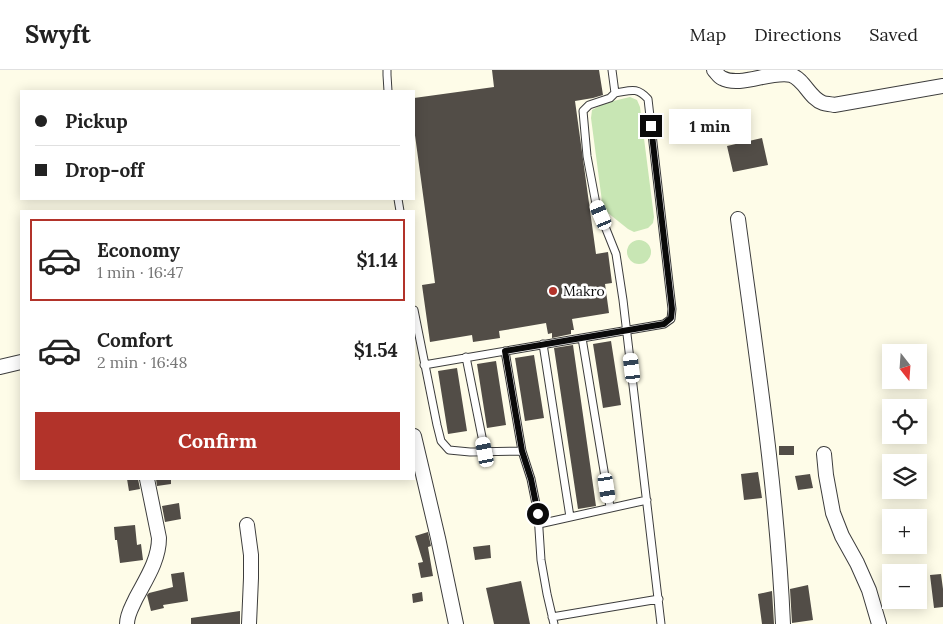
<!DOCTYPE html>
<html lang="en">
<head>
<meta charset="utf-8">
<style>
  :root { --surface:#fff; --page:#f6f6f6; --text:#222; --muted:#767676; --line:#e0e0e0; --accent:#b2332a }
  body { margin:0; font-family:Lora,serif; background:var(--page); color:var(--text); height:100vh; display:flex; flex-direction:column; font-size:19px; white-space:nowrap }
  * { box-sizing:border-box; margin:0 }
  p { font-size:16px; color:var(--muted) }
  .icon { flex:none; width:28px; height:28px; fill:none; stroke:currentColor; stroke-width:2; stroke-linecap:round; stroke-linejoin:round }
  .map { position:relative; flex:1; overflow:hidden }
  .sheet { position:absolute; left:20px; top:140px; width:395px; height:270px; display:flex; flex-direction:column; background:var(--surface); border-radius:0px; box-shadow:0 2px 12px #0003 }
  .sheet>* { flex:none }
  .hud { position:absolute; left:20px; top:20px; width:395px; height:110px; border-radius:0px; box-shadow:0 2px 12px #0003; display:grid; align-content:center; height:110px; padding:0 15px; background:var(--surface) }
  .needle { width:32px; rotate:163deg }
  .controls { position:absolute; left:882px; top:274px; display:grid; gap:10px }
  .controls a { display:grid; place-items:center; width:45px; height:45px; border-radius:0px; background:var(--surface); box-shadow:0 2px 12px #0003; font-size:25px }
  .end { position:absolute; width:22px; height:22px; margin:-11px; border:6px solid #0a0a0a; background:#fff; box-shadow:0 0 0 2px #fff }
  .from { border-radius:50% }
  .bubble { position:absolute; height:35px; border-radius:0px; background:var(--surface); box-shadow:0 2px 12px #0003; font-size:16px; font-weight:700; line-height:35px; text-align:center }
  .car { position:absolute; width:15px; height:30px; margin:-15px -8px; border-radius:6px; box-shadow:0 0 4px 1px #0007; background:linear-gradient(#fff 24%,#345 0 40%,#fff 0 76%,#345 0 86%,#fff 0) }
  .hud b { display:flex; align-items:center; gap:18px; height:48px; font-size:19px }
  .hud b+b { border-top:1px solid var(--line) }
  .hud i { width:12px; height:12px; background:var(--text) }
  ul { padding:9px 0 0; list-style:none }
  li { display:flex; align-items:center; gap:15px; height:82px; margin:0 10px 8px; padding:0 5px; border:2px solid transparent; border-radius:0px }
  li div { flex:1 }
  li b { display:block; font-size:19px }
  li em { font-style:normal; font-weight:700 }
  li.current { border-color:var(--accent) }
  li>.icon { width:45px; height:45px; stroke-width:1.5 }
  .button { display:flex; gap:10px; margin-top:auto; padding:10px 15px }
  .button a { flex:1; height:58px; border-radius:0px; background:var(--accent); color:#fff; font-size:20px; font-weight:700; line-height:58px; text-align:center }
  header { display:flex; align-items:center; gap:30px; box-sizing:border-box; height:70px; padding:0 25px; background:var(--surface); border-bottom:1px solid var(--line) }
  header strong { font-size:24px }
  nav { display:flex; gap:28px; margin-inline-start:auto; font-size:18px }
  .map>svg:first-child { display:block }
  .green { fill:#c8e6b4 }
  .building { fill:#524d47 }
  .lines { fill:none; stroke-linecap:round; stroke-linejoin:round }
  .lane-casing { stroke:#3d3d3d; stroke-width:9 }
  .street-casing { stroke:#3d3d3d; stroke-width:16 }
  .lane { stroke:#fff; stroke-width:7 }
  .street { stroke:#fff; stroke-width:14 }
  .route { stroke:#0a0a0a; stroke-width:6 }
  .poi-dot { fill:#b2332a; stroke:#fff; stroke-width:2 }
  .labels { text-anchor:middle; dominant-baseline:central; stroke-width:5; stroke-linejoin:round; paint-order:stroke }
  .poi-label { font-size:14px; fill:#0a0a0a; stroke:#fff; text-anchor:start }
</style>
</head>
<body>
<header>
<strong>Swyft</strong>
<nav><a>Map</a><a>Directions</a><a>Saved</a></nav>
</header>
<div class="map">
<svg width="943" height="554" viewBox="0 0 943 554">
  <rect width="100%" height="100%" fill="#fefce8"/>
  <path class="green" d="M 630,27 L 637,30 L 640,37 L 654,147 L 653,153 L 648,158 L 634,162 L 628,159 L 603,139 L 591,48 L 592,40 L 605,33 Z
    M627 182a12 12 0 1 1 24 0a12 12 0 1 1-24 0Z"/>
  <path class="building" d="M 492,0 L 599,0 L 603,25 L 593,28 L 575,31 L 596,184 L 608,182 L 612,213 L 605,214 L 609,243 L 572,249 L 574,260 L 571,260 L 571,264 L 552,268 L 552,263 L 548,264 L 546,253 L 499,261 L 500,268 L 473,272 L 472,265 L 430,272 L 422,215 L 435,213 L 414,58 L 414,28 L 494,17 Z
    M 762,68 L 768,95 L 733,102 L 727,76 Z
    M 611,271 L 621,335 L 603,338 L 593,274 Z
    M 573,275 L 596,436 L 578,439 L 554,278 Z
    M 534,285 L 544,348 L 525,351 L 515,288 Z
    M 496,291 L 506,355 L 487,358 L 477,294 Z
    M 457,298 L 467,361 L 448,364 L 438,301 Z
    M 779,376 L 794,376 L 794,385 L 779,385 Z
    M 758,402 L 762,428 L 744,430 L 741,404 Z
    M 810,404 L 813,418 L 798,420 L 795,406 Z
    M 127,409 L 138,409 L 140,419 L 129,421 Z
    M 156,409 L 171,409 L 171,414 L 157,416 Z
    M 179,433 L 181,449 L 165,452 L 162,436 Z
    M 135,455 L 137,475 L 141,474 L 143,490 L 120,493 L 117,470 L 115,470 L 114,457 Z
    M 428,462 L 431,476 L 428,477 L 433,506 L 421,508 L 418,493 L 423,492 L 415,466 Z
    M 490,475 L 491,488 L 475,490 L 473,477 Z
    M 184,502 L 188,531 L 163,535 L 164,538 L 151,541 L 147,525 L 149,523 L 173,517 L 171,504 Z
    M 941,504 L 943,519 L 943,537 L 934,538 L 930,505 Z
    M 521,511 L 530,554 L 494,554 L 486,518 Z
    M 808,515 L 813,550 L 792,553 L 790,519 Z
    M 772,521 L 774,554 L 762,554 L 758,524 Z
    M 422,522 L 423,531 L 413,533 L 412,524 Z
    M 240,541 L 240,554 L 191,554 L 191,548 Z"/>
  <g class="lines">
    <defs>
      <path id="lane" d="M 387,0 L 387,5 L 388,21
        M 612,0 L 615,23 L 610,28 L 589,35 L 583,41 L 587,86 L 596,134 L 616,184 L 623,230 L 661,554
        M 398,129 L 400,141
        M 414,240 L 437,355 L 441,371 L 449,380 L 470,382 L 522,381 L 531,409 L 538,444 L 541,490 L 547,524 L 554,554
        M 582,268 L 610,437
        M 543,274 L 570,447
        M 505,281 L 522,381
        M 466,287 L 485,382
        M 424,295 L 664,254 L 671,249 L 672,239 L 648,29 C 636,16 630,21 615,23
        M 539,454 L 647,430
        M 552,547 L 659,529"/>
      <path id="street" d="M 714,0 C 717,3 719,7 722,8 C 740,18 772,0 791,5 C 805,10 809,28 823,33 C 826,34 831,34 834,35 L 943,16
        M 738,149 C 756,284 777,418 783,554
        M 0,297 L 21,292
        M 414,366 L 438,468 L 456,554
        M 824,384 L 826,405 L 833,443 L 842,466 L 857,493 L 869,520 L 879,554
        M 247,455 L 251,485 L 251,508 L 249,554
        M 127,554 C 127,544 132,537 136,528 C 146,509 159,490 159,468 L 147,409"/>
    </defs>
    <use href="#lane" class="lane-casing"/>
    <use href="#street" class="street-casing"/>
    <use href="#lane" class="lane"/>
    <use href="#street" class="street"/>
  </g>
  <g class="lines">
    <path class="route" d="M 538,444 L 531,409 L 522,381 L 505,281 L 664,254 L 671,248 L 672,239 L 651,56"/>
  </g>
  <circle class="poi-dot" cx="553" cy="221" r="5"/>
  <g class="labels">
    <g class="poi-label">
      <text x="563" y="221">Makro</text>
    </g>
  </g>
</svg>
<div class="controls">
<a><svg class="needle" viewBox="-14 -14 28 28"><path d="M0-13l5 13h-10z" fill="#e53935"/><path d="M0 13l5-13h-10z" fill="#767676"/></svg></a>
<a><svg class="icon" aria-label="locate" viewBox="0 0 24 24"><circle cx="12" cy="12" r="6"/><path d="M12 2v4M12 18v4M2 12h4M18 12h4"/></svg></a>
<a><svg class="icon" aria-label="layers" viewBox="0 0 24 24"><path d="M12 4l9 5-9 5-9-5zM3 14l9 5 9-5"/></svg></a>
<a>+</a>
<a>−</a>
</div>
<i class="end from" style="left:538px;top:444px"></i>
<i class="end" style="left:651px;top:56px"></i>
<div class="bubble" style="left:669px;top:39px;width:82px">1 min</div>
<i class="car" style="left:601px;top:145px;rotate:337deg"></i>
<i class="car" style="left:632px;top:298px;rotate:353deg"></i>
<i class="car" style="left:485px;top:382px;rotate:349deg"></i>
<i class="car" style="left:607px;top:418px;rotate:171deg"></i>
<div class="hud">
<b><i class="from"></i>Pickup</b>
<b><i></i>Drop-off</b>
</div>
<section class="sheet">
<ul>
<li class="current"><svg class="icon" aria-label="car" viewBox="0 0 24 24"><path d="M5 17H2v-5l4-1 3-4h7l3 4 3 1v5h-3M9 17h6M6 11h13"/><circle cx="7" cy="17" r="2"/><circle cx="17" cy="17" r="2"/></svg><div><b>Economy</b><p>1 min · 16:47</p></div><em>$1.14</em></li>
<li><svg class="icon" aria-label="car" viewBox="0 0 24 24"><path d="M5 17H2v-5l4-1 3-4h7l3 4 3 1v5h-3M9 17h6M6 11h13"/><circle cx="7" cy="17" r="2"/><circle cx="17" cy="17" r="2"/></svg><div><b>Comfort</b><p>2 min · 16:48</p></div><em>$1.54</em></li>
</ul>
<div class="button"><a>Confirm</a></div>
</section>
</div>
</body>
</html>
